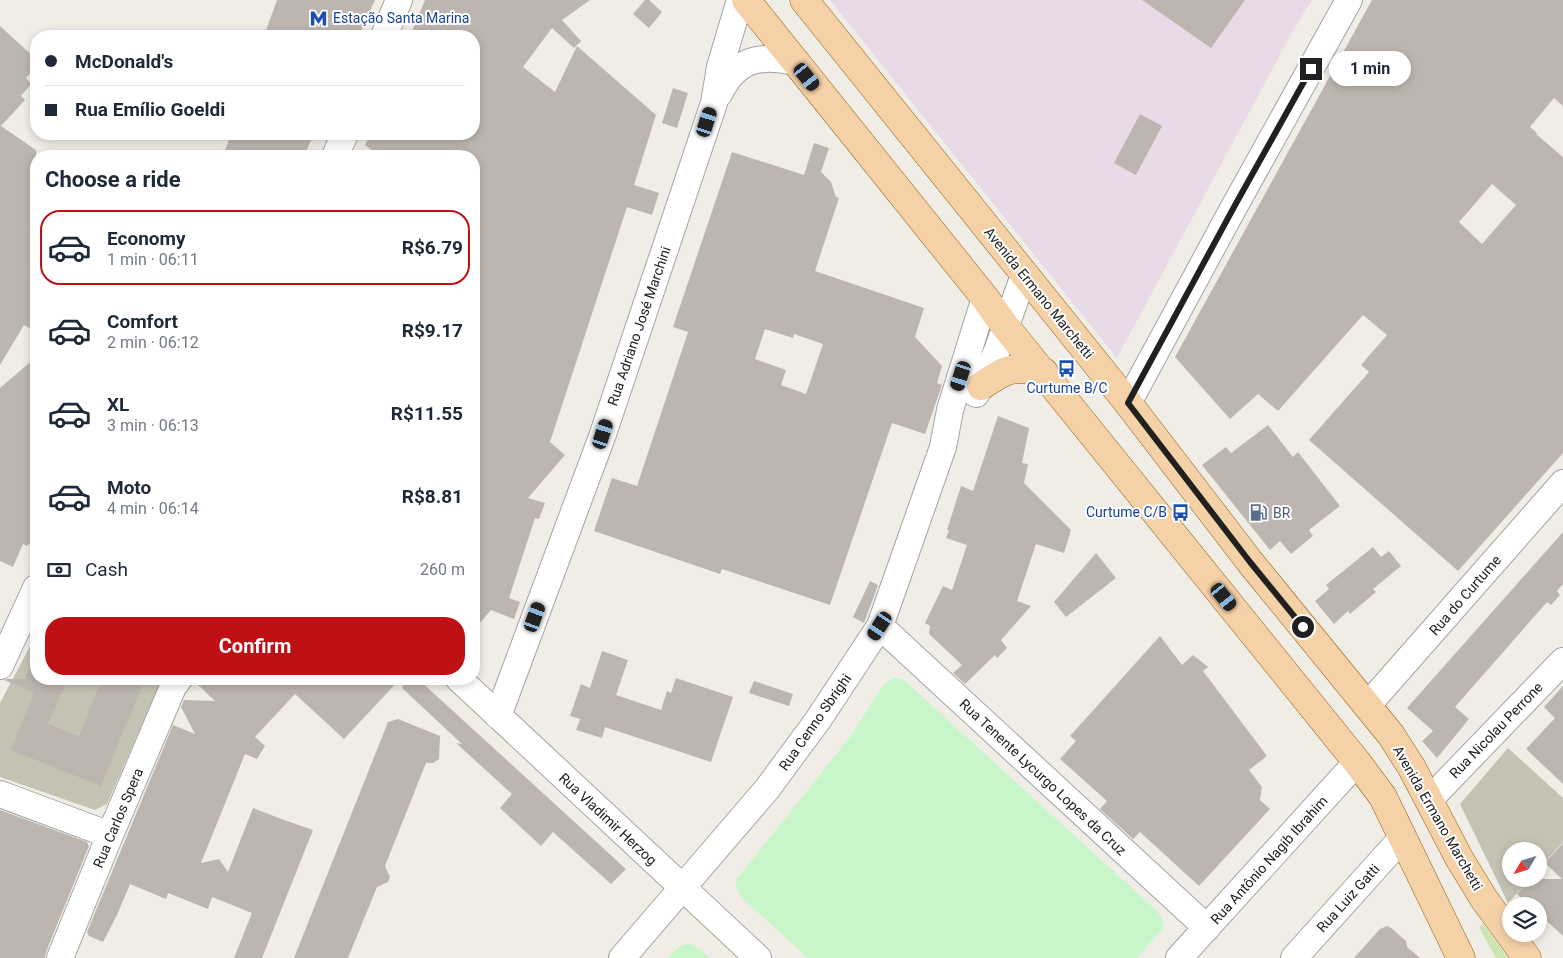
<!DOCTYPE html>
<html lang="en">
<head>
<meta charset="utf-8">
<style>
  :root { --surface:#fff; --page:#f2f2f3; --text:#1f2937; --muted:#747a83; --line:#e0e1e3; --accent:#bf1016 }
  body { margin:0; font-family:Roboto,sans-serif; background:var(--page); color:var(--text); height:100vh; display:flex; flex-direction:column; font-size:19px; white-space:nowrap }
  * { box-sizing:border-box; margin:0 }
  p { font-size:16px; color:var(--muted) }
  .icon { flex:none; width:28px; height:28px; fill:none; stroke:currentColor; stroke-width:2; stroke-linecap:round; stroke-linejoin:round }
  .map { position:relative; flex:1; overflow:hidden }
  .panel { position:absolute; left:30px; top:150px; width:450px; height:535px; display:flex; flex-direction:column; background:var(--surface); border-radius:20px; box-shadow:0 2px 8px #0003 }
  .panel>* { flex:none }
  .top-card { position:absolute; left:30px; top:30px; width:450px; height:110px; border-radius:20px; box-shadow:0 2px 8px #0003; display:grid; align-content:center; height:110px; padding:0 15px; background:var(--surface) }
  .needle { width:32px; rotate:232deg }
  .controls { position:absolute; left:1502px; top:842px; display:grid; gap:10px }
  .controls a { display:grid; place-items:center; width:45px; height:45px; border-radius:50%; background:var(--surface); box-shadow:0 2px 8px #0003; font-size:25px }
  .end { position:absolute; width:22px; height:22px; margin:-11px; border:6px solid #202020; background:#fff; box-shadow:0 0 0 2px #fff }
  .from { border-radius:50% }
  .bubble { position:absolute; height:35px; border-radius:18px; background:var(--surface); box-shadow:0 2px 8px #0003; font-size:16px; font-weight:700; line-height:35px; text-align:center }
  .car { position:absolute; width:15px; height:30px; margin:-15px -8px; border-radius:6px; box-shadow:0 0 4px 1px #0007; background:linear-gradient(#222 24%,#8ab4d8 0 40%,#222 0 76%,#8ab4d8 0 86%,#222 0) }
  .top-card b { display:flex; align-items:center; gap:18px; height:48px; font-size:19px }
  .top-card b+b { border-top:1px solid var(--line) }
  .top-card i { width:12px; height:12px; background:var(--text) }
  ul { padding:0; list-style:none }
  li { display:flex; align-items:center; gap:15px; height:75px; margin:0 10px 8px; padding:0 5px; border:2px solid transparent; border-radius:20px }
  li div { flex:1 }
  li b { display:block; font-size:19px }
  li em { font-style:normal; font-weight:700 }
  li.current { border-color:var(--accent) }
  li>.icon { width:45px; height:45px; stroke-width:1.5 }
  h2 { padding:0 15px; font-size:22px; line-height:60px }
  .pay { display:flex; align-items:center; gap:12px; height:55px; padding:0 15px; font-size:19px }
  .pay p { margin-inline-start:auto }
  .cta { display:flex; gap:10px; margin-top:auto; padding:10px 15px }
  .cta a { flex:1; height:58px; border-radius:20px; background:var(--accent); color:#fff; font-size:20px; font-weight:700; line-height:58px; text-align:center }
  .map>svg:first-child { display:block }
  .industrial { fill:#e8dae6 }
  .construction { fill:#c4c3b3 }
  .grass { fill:#cde5b1 }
  .park { fill:#c8f5ca }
  .building { fill:#bdb6b0; fill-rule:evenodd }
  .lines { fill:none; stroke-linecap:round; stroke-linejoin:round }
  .minor-casing { stroke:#a4a4a4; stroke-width:28 }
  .major-casing { stroke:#90600c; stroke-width:29 }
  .minor { stroke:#fff; stroke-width:26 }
  .major { stroke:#f5d1a7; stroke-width:28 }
  .route { stroke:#202020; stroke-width:6 }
  .labels { text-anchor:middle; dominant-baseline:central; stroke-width:4; stroke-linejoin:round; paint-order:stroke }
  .transit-label { font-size:14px; fill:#164399; stroke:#fff; text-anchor:start }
  .street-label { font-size:14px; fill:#202020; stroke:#fff }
  .service-label { font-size:14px; fill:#4e5e75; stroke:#fff; text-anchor:start }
</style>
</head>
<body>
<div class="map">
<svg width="1563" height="958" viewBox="0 0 1563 958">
  <rect width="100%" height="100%" fill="#f0ede7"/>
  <path class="industrial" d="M 830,0 L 1312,0 L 1294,29 L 1117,358 Z"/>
  <path class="construction" d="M 36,635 L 36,679 L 162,679 L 107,804 L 95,810 L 0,777 L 0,703 Z
    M 1508,748 L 1563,798 L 1563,842 L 1539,869 L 1539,851 L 1511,851 L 1511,879 L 1530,879 L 1508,903 L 1460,804 Z"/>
  <path class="grass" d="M 1483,924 L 1508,958 L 1496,958 L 1479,927 Z"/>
  <path class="park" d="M 894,678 L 904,680 L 1158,912 L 1163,921 L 1163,928 L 1137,958 L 808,958 L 741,897 L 736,886 L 736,880 L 850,737 L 885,683 Z
    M 690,944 L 700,949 L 710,958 L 668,958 C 675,950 679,945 690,944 Z"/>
  <path class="building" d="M 277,0 L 375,0 L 359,36 L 264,36 Z
    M 425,0 L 590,0 L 562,20 L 581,41 L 574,48 L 552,28 L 523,67 L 555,92 L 577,46 L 656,115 L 634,185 L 659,193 L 652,215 L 627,207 L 550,442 L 565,455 L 528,498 L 545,503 L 539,519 L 535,518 L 509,598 L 520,602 L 514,619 L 491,610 L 474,630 L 474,156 L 379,156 L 365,145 L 370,134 L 474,134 L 474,36 L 410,36 Z
    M 645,0 L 649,0 L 662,12 L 649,28 L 633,14 Z
    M 1142,0 L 1245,0 L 1211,48 Z
    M 1372,0 L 1563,0 L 1563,106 L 1554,98 L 1530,127 L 1537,133 L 1536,134 L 1563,157 L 1563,453 L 1458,571 L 1309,440 L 1369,372 L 1361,365 L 1387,335 L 1363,315 L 1278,411 L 1258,394 L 1230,419 L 1175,357 ZM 1492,184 L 1516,205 L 1482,244 L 1459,222 Z
    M 0,26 L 36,59 L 36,66 L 26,78 L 31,84 L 21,96 L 25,100 L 1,126 L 36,150 L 36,332 L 24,325 L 0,365 Z
    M 673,88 L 688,93 L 677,128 L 662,123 Z
    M 1140,114 L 1162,126 L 1136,175 L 1114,163 Z
    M 231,134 L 314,134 L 304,156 L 223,156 Z
    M 814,143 L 829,148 L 821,172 L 831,182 L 836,197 L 839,198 L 815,271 L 924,308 L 915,337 L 942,366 L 937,383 L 942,385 L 925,434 L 892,423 L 830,605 L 722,569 L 720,574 L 594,531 L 612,478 L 637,486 L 688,332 L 673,327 L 732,152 L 804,175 ZM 765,329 L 793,338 L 794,334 L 823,344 L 806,394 L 781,385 L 786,370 L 755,359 Z
    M 36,357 L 36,537 L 27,546 L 23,544 L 13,567 L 0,561 L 0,388 Z
    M 998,416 L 1029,428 L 1022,463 L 1028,464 L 1024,483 L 1071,530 L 1064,553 L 1036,544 L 1017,601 L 1031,606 L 1001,640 L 1007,648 L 997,658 L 995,655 L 965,684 L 953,673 L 962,665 L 929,634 L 930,626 L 925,623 L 943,586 L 952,590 L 967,545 L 946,538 L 949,530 L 947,530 L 961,486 L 973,491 Z
    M 1268,425 L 1293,457 L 1298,452 L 1340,506 L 1309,530 L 1313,536 L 1291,554 L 1280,541 L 1270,550 L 1202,465 L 1226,447 L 1231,453 Z
    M 1563,532 L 1563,584 L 1557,591 L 1560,595 L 1551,605 L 1547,602 L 1455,707 L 1469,719 L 1437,758 L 1422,741 L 1433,731 L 1407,708 Z
    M 1373,547 L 1381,557 L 1389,551 L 1401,566 L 1373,589 L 1376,592 L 1350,614 L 1348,611 L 1334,624 L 1315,601 L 1329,589 L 1326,585 Z
    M 1096,553 L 1116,578 L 1066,617 L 1054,602 Z
    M 870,581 L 878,585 L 864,623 L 853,617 Z
    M 1160,636 L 1182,665 L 1193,655 L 1208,667 L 1203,671 L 1267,756 L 1249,770 L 1262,787 L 1260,800 L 1270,809 L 1199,886 L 1140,832 L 1133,839 L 1100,809 L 1107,801 L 1060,759 L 1076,741 L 1070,736 Z
    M 36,651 L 36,679 L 67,679 L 48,724 L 79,736 L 102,679 L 145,679 L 101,786 L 11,750 L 34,692 L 4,680 L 7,679 L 25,679 Z
    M 602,651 L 628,660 L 616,695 L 661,710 L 667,691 L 671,693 L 676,678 L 733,697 L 711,762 L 605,727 L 602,738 L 576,730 L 580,719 L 570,716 L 581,684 L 590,688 Z
    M 194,679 L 400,679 L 344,739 L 295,694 L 255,737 L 265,746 L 257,759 L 245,754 L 201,863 L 219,859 L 228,872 L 253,808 L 287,821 L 313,830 L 262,958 L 234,958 L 252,913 L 212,897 L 208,909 L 168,893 L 166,899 L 130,884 L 117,915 L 103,942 L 89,936 L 87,932 L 173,725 L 195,734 L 181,707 L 184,700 L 215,701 L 194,681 Z
    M 405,679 L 418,679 L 626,869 L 611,884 L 553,832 L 541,846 L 500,808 L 512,794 L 456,743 L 462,744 L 402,688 Z
    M 754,681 L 793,694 L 789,706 L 749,693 Z
    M 1563,686 L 1563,784 L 1526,749 L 1555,718 L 1544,707 Z
    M 398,719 L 440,736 L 439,759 L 433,763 L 426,763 L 385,866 L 390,877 L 388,882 L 377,887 L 348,958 L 294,958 L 388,722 Z
    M 0,810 L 87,842 L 89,846 L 46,952 L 45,958 L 0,958 Z
    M 1563,843 L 1563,936 L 1539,914 L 1539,906 L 1530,906 L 1517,894 L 1530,879 L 1562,879 L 1545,863 Z
    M 1387,926 L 1391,928 L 1406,941 L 1407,947 L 1420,958 L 1354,958 L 1380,929 Z"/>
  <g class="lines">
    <defs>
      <path id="minor" d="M 384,36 L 399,0
        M 719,94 C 736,59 759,54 795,62
        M 335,156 L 345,134
        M 976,394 L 981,386 L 997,351 L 1024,275
        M 1128,403 L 1234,207 L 1349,0
        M 880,626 L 1207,928
        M 0,666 L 36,588
        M 459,679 L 758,958
        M 1367,706 L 1563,483
        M 498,716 L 603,434 L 714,103 L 720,67 L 740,0
        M 0,794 L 110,835
        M 1429,800 L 1563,661
        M 60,958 L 110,835 L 173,687 L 179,679
        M 622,958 L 767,789 L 818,720 L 880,626 L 943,447 L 950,410 L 985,298
        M 1179,958 L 1357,762
        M 1294,958 L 1402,838"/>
      <path id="major" d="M 746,0 L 985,298 L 1005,326 L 1357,762 L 1383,797 L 1461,958
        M 804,0 L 1128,403 L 1250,562 L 1391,735 L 1412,768 L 1459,858 L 1484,899 L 1527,958
        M 981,386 C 1010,367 1010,367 1044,372"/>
    </defs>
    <use href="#minor" class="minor-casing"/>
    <use href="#major" class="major-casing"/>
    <use href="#minor" class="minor"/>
    <use href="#major" class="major"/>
  </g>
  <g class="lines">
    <path class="route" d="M 1303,627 L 1250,562 L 1128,403 L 1234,207 L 1311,69"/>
  </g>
  <defs>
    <symbol id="metro-bare" viewBox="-9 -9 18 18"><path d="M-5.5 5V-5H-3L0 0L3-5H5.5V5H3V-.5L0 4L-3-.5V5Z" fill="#1a4fb4" stroke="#fff" stroke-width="2.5" paint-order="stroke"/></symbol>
    <symbol id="bus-bare" viewBox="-9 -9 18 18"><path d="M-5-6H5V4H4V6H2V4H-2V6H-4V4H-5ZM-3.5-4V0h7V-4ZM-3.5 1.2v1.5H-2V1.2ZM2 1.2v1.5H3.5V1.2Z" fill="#1a4fb4" stroke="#fff" stroke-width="2.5" paint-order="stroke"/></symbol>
    <symbol id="fuel-bare" viewBox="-9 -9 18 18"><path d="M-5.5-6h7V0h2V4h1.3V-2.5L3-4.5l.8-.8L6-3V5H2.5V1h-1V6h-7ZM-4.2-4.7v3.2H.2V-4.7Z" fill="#5c6f8a" stroke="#fff" stroke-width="2.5" paint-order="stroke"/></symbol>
  </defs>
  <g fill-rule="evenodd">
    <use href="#metro-bare" x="306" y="6" width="25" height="25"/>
    <use href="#bus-bare" x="1054" y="356" width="25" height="25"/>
    <use href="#bus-bare" x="1168" y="500" width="25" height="25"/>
    <use href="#fuel-bare" x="1246" y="500" width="25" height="25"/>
  </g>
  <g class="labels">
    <g class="transit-label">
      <text x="333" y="18">Estação Santa Marina</text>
      <text x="1067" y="388" text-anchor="middle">Curtume B/C</text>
      <text x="1167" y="512" text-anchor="end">Curtume C/B</text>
    </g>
    <g class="street-label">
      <text transform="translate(1039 293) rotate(51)">Avenida Ermano Marchetti</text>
      <text transform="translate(639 326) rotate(-71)">Rua Adriano José Marchini</text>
      <text transform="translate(1465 595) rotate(-49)">Rua do Curtume</text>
      <text transform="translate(815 722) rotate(-55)">Rua Cenno Sbrighi</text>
      <text transform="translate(1496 730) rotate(-46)">Rua Nicolau Perrone</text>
      <text transform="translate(1043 777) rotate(43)">Rua Tenente Lycurgo Lopes da Cruz</text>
      <text transform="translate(118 818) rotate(-67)">Rua Carlos Spera</text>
      <text transform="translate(1438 818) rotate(60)">Avenida Ermano Marchetti</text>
      <text transform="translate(608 819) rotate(43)">Rua Vladimir Herzog</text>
      <text transform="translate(1269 860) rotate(-48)">Rua Antônio Nagib Ibrahim</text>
      <text transform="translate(1348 898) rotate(-48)">Rua Luiz Gatti</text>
    </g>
    <g class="service-label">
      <text x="1273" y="513">BR</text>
    </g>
  </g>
</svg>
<div class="controls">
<a><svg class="needle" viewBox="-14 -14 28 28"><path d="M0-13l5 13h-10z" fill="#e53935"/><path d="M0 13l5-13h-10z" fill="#747a83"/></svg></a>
<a><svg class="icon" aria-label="layers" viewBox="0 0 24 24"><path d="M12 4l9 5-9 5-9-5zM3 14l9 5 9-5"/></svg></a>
</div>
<i class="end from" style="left:1303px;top:627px"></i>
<i class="end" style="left:1311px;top:69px"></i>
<div class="bubble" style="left:1329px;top:51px;width:82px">1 min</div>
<i class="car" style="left:807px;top:77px;rotate:141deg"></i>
<i class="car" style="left:707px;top:122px;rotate:18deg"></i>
<i class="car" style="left:961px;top:376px;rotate:198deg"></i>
<i class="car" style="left:603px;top:434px;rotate:18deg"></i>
<i class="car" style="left:1224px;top:597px;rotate:141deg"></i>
<i class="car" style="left:535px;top:617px;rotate:20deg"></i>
<i class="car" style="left:880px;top:626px;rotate:213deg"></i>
<div class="top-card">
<b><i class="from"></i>McDonald's</b>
<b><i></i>Rua Emílio Goeldi</b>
</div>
<section class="panel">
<h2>Choose a ride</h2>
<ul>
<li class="current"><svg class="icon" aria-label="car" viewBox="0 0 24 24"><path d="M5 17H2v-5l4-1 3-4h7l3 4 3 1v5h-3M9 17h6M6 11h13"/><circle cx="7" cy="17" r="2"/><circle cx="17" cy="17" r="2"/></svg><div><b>Economy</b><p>1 min · 06:11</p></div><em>R$6.79</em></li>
<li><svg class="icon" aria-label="car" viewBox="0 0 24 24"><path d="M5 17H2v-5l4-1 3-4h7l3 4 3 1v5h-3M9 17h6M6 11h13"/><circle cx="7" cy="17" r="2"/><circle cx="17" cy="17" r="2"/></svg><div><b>Comfort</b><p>2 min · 06:12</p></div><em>R$9.17</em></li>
<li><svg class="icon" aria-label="car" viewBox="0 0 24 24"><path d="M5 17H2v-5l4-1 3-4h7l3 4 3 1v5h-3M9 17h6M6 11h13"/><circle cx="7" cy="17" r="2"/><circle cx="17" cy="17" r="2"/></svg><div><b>XL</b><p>3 min · 06:13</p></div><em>R$11.55</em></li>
<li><svg class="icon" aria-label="car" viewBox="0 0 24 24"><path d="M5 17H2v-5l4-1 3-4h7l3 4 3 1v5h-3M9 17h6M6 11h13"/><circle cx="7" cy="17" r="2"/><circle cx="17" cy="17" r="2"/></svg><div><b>Moto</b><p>4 min · 06:14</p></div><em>R$8.81</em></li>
</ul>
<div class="pay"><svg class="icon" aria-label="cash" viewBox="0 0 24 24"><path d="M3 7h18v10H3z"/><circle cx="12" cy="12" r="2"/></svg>Cash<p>260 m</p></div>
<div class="cta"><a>Confirm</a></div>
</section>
</div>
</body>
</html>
